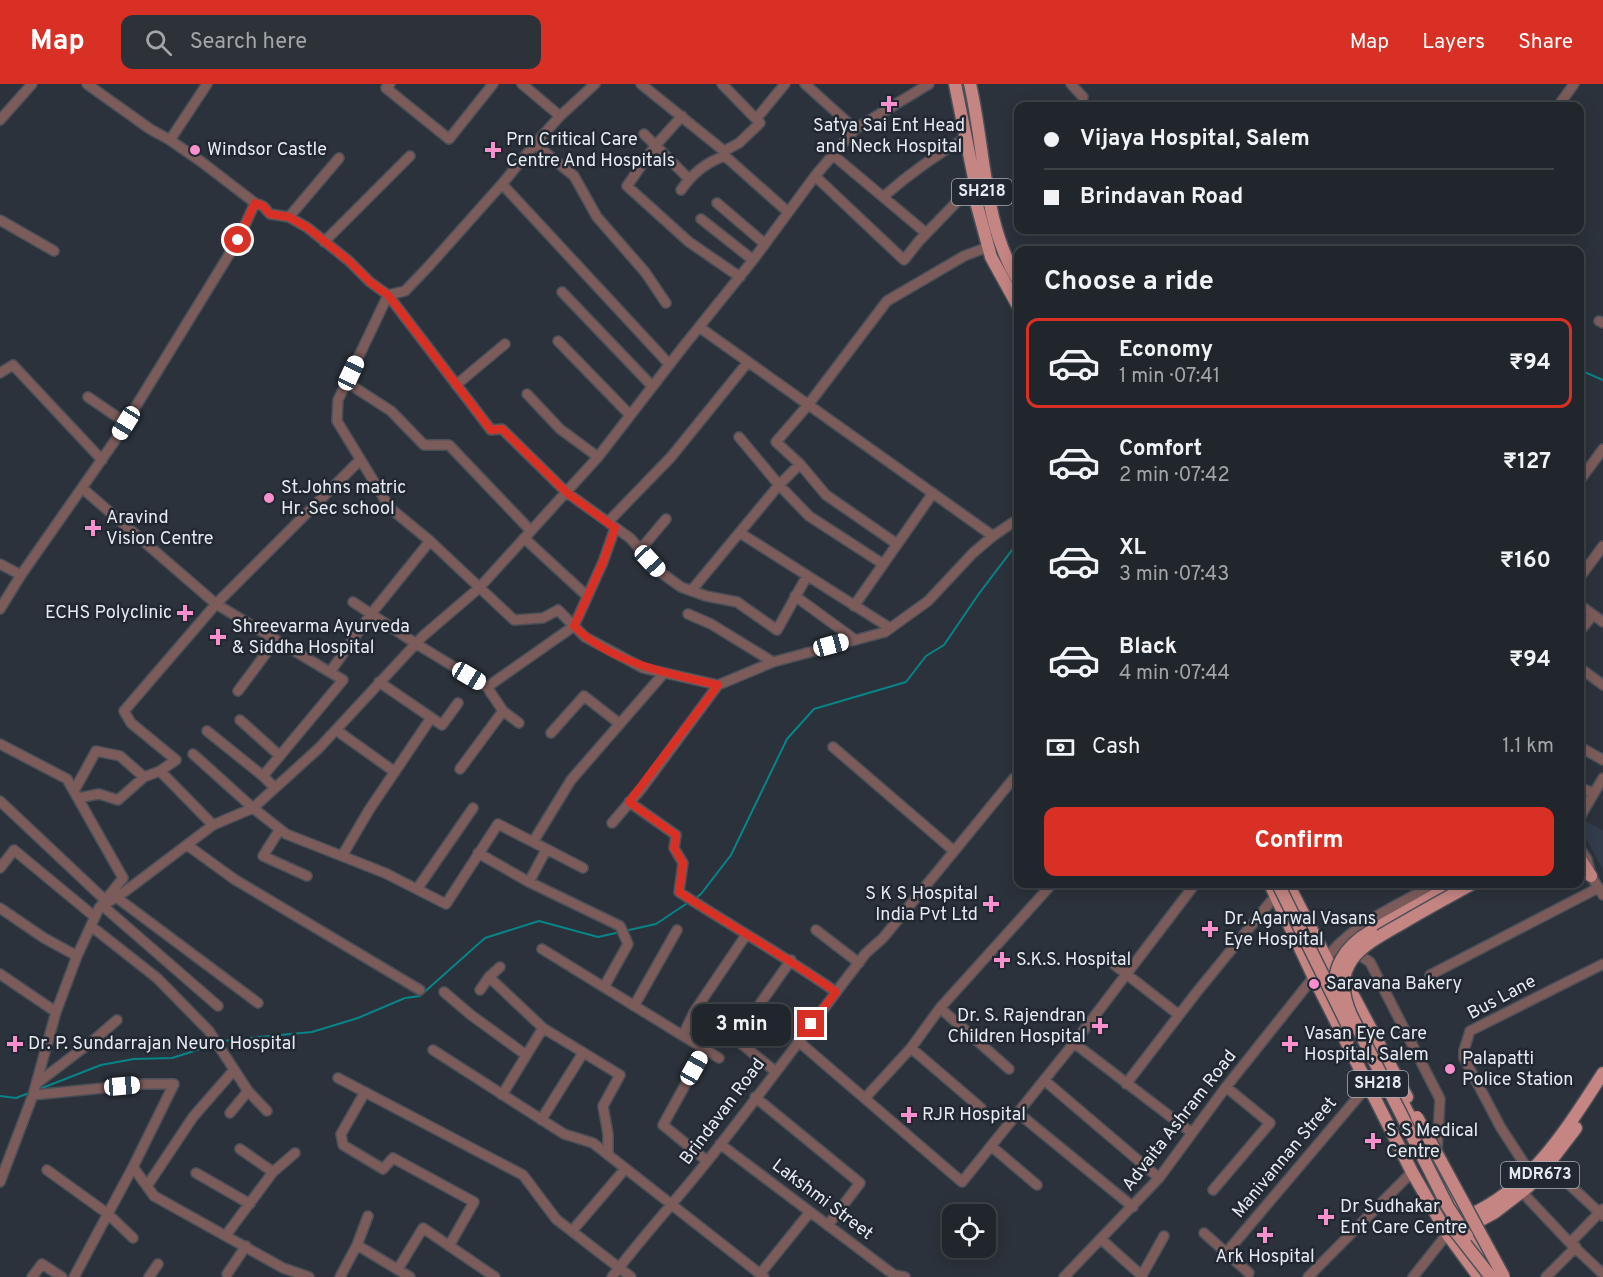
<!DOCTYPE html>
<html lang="en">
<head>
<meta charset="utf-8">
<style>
  :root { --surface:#21262c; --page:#2d3238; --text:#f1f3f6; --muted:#a2a5a9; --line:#3e4348; --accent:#d93025 }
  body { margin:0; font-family:Overpass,sans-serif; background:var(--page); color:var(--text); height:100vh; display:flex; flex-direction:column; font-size:22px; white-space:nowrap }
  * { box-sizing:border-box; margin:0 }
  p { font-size:20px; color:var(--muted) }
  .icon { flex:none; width:33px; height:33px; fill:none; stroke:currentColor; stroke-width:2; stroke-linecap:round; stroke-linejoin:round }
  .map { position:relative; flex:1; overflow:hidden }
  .details { position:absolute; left:1014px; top:162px; width:570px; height:642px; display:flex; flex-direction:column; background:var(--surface); border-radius:12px; box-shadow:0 3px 15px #0003,0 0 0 2px var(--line) }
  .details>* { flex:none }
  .banner { position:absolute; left:1014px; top:18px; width:570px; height:132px; border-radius:12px; box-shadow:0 3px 15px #0003,0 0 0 2px var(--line); display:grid; align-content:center; height:132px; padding:0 30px; background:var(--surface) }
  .tools { position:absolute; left:942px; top:1120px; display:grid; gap:12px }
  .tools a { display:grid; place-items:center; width:54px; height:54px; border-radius:12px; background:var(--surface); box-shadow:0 3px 15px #0003,0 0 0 2px var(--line); font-size:30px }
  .end { position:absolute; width:27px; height:27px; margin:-14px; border:8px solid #d93025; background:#fff; box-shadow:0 0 0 3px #fff }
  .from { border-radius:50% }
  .bubble { position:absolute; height:42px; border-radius:12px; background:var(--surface); box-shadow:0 3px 15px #0003,0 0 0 2px var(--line); font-size:20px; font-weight:700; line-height:42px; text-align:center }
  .car { position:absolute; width:18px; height:36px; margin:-18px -9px; border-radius:8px; box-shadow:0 0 4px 2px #0007; background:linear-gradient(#fff 24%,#345 0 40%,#fff 0 76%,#345 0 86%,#fff 0) }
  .banner b { display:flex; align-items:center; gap:21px; height:57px; font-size:22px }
  .banner b+b { border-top:2px solid var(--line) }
  .banner i { width:15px; height:15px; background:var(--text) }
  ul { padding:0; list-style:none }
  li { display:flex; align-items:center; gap:18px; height:90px; margin:0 12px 9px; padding:0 18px; border:3px solid transparent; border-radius:12px }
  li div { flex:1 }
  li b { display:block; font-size:22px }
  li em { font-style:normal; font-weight:700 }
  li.on { border-color:var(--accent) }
  li>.icon { width:54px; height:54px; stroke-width:1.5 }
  h2 { padding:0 30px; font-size:27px; line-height:72px }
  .pay { display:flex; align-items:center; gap:15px; height:66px; padding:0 30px; font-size:22px }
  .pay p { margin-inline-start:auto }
  .cta { display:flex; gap:12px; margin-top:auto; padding:12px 30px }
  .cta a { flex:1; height:69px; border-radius:12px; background:var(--accent); color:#fff; font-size:24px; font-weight:700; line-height:69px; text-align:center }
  header { display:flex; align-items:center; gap:36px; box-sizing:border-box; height:84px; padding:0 30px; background:var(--accent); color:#fff }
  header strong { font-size:28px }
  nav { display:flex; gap:33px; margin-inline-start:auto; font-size:21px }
  .search { width:420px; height:54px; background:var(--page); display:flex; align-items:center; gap:15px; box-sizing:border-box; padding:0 21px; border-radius:12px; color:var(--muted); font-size:22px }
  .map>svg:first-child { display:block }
  .built { fill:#323c4a }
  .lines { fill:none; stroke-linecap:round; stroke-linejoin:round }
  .stream { stroke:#088489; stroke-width:2 }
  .minor-casing { stroke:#4a4f58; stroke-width:12 }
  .major-casing { stroke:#4a4f58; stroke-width:15 }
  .minor { stroke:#7c5c5b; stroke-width:9 }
  .major { stroke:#c58583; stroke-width:12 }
  .major-bridge-casing { stroke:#4a4f58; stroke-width:15; stroke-linecap:butt }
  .major-bridge { stroke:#c58583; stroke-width:12 }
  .route { stroke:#d93025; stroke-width:8 }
  .poi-dot { fill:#f790cd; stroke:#222831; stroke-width:2 }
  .labels { text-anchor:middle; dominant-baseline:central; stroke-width:5; stroke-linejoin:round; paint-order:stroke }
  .shield { fill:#222831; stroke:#abb0b7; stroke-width:1.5 }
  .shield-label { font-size:16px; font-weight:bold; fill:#e6eaf1 }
  .poi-label { font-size:18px; fill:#e6eaf1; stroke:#222831; text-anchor:start }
  .street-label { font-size:18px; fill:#e6eaf1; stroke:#222831 }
</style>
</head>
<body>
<header>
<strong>Map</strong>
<div class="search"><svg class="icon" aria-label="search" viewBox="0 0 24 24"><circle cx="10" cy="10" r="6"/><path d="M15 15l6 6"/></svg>Search here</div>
<nav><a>Map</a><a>Layers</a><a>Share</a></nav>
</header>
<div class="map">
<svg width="1603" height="1193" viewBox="0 0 1603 1193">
  <rect width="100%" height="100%" fill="#2c323b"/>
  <path class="built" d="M 1583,736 L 1603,746 L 1603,786 L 1580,743 Z"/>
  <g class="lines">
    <path class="stream" d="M 1580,286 L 1603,296
      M 697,813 L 701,810 L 731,771 L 787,655 L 814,625 L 906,598 L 926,572 L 944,561 L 978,511 L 1018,458
      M 629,846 L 656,840 L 686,820
      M 222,958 L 229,956 L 312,948 L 358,934 L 405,914 L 420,912 L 485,854 L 539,837 L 598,853 L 616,849
      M 37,1006 L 101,981 L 134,975 L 172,974 L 213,961
      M 0,1012 L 16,1014 L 29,1009"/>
    <defs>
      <path id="minor" d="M 87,0 L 150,45 L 170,56 L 203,79 L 255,119 L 263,122 L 270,130 L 289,133 L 308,144 L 349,177 L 370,198 L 388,211 L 491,346 L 502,345 L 566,408 L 630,454 L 660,488 L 681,503 L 706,512 L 737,518 L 777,546 L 807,492
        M 390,0 L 386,4 L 449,55 L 493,0
        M 522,0 L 560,32
        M 641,0 L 724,67 L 725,72 L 788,128
        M 722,0 L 760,39 L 739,59 L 724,67
        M 805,0 L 855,45
        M 1071,0 L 1083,13
        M 1561,18 L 1574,0
        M 682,32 L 655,62 L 627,102 L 689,158 L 740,193
        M 756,35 L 785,0
        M 0,36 L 32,0
        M 644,50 L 689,95
        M 170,56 L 207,0
        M 535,60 L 574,92 L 597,133 L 645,188 L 666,219
        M 833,71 L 926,149
        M 815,92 L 904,176 L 919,157 L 975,99
        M 502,100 L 669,280
        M 681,106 C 692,90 706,78 725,72
        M 883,113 C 909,90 935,71 966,54
        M 717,119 L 765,160
        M 289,133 L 339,74
        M 701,135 L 753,176
        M 0,136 L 54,167
        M 324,158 L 410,72
        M 562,208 L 652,302
        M 388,211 L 338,316 L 337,337 L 390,424 L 430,457 L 514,536 L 543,534 L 558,526 L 585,553 L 643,584 L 718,601 L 773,578 L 885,548 L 928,517 L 973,469 L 993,452 L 1018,435
        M 388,211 L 405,207 L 428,183 L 502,100 L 535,60 L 560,32 L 595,0
        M 1599,237 L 1603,239
        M 699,243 L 993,452
        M 558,257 L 630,331
        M 0,289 L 13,281 L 102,376
        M 346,298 L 391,327 L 424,361 L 449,361 L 531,447
        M 456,301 L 505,260
        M 527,310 L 560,345 L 598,373
        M 88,313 L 126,339
        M 739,353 L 779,401 L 809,432 L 883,480
        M 1580,396 L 1603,365
        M 82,404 L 216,520 L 360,376
        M 608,438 L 671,373 L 748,278
        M 740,449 L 890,544
        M 524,454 L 587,512
        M 897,460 L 826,411 L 800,380 L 776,358 L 808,321 L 887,217 L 964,172 L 988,163
        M 640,466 L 666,435
        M 0,480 L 21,491
        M 1580,493 L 1603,462
        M 691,507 L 779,401 L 800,380
        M 795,512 L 854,555
        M 353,518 L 415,559 L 487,603 L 574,542 L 603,478 L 615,444
        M 1580,521 L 1603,538
        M 854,522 L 933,409
        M 0,525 L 21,491 L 114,358 L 238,156 L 255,119
        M 688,530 L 711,540 L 773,578
        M 1580,547 L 1593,531
        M 1580,584 L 1603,601
        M 330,588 L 371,530 L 430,457
        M 379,598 L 442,641 L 458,619
        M 487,603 L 503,627 L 519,639
        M 238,607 L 276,556
        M 240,636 L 280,672
        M 336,646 L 395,688
        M 207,647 L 263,692
        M 551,649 L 584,612 L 620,640
        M 0,660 L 67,695 L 123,794 L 99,824 L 77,872 L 56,928 L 33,1011 L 0,1098
        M 833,663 L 954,767
        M 1580,663 L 1603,676
        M 193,670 L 253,724 L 286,750 L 385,789 L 446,820 L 498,740 L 533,758 L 571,696 L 664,589
        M 460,685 L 503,627
        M 160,687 L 213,741
        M 1580,704 L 1594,709 L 1580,733
        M 74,707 L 96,667 L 120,672 L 144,693
        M 1594,709 L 1603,694
        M 78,714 L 99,710 L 118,716 L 144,693 L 160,687 L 176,676 L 131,639 L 124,627 L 216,520 L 343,596 L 263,692 L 275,704
        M 0,717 L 105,816
        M 629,718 L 676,751 L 674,764 L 683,779 L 679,808 C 731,842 785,872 836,908
        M 612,739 L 642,704 L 718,601
        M 280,745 L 263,772 L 307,792
        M 533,758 L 583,784
        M 187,761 L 234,795 L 420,906
        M 1580,765 L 1587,775 L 1591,792 L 1603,811
        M 478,769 L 529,798 L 620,842 L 628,860 L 604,903
        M 342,772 L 369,726 L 431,634
        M 0,784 L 14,766 L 95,833
        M 529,798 L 546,766
        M 417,805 L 473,724
        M 116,813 L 258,919
        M 103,822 L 218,922
        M 0,824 L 44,854 L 77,872
        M 99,824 L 127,806 L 213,741 L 253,724 L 319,664 L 423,552 L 479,504 L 598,373 L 683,263 L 753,176 L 815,92 L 855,45 L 929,0
        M 91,842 L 157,894 L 209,947 L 248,1007 L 267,1027
        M 816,846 L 859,879
        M 542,865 L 719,974
        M 1353,867 L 1370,878 L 1440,1015 L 1437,1067
        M 1107,875 L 1179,931
        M 1323,879 C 1347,842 1398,821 1435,800
        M 0,890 L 56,928
        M 1430,891 L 1598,804
        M 489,893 L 543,944
        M 480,906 L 489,893 L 500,883
        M 444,908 L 471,931 L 526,971
        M 634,922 L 677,846
        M 940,924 L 1009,985
        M 683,951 L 694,928 L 746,851
        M 798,957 L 962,1098 L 1074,959 L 1195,800
        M 1074,959 L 1192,1049
        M 911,964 L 981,1024
        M 705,965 L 663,1041 L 707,1077
        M 433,966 L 564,1050 L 593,1059 L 764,1193
        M 775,987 L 739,958 L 743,944 L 791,876
        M 338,994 L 523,1091 L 556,1135 L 631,1193
        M 1044,996 L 1159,1094
        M 36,1000 L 95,955 L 117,936
        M 1126,1000 L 1196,909 L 1276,811
        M 365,1008 L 341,1050 L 343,1061 L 383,1085 L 393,1074 L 474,1118 L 449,1162
        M 33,1011 L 144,1000 L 174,1000 L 133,1083
        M 502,1011 L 543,944 L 620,991 L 603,1022 L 608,1050 L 608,1071
        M 755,1013 L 860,1099 L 828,1141
        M 865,1014 L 911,964 L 940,924 L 1052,800
        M 230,1029 L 248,1007
        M 1018,1029 L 1133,1123
        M 541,1036 L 583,969
        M 720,1060 L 894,1191 L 905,1193
        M 991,1062 L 1037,1101
        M 240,1065 L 273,1088
        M 1545,1078 L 1603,1132
        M 47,1086 L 108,1130 L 133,1154
        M 196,1089 L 250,1120
        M 1535,1096 L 1501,1044 L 1464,974 L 1464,966 L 1470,947 L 1603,880
        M 147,1102 L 193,1033 L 234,986
        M 1213,1106 L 1270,1039 L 1226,1003
        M 1522,1108 L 1570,1159 L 1603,1125
        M 572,1147 L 625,1085
        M 1204,1149 L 1249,1189
        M 226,1151 L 273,1088 L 295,1069
        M 1102,1156 L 1142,1192
        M 1570,1159 L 1603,1190
        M 357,1161 L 410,1193
        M 1226,1169 L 1369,1000
        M 398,1185 L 423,1144 L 495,1193
        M 227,1190 L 246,1162
        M 760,1190 L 810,1128
        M 32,1193 L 42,1180 L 62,1193
        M 74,1193 L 133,1083 L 154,1112 L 283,1184 L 309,1193
        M 149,1193 L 158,1180
        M 340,1193 L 357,1161 L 368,1132
        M 612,1193 C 641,1154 674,1119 705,1080 C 760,1011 812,939 866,869 L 883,854 L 1014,694 L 1018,698
        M 1064,1193 L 1159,1094 L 1226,1003 L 1316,890
        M 1141,1193 L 1164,1152
        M 1308,1193 L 1412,1088
        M 1413,1193 L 1444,1154 L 1448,1151
        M 1546,1193 L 1576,1163"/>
      <path id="major" d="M 955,0 L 975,99 L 975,114 L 991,173 L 1018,222
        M 970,0 C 985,64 983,140 1018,196
        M 1580,775 L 1591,792
        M 1270,800 L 1314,894 L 1412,1088 L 1448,1151 L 1479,1193
        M 1288,800 L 1338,897
        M 1371,847 L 1455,800
        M 1341,895 L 1354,913 L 1407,1013
        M 1397,1008 L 1463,1134 L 1489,1177
        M 1543,1087 L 1576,1044
        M 1462,1134 C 1528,1109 1566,1046 1603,989
        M 1466,1144 L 1494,1129 L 1529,1102"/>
    </defs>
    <use href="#minor" class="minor-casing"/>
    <use href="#major" class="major-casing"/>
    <use href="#minor" class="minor"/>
    <use href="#major" class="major"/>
    <defs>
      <path id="major-bridge" d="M 1278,800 L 1347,940
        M 1337,914 C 1329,884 1346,862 1371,847
        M 1417,1033 L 1504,1193
        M 1455,1147 L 1491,1193
        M 1467,1152 L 1448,1123 L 1351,931 C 1327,877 1366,860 1406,837 C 1428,824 1450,812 1472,800"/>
    </defs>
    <use href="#major-bridge" class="major-bridge-casing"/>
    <use href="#major-bridge" class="major-bridge"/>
  </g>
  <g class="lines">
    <path class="route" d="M 238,156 L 255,119 L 263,122 L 270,130 L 289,133 L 308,144 L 349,177 L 370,198 L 388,211 L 491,346 L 502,345 L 566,408 L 615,444 L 603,478 L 574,542 C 611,579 669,590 718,601 L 629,718 L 676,751 L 674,764 L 683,779 L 679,808 C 731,842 785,872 836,908 L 811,940"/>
  </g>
  <g class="poi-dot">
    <path d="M886 11h6v6h6v6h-6v6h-6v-6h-6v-6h6z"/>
    <circle cx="195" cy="66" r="6"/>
    <path d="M490 57h6v6h6v6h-6v6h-6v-6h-6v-6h6z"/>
    <circle cx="269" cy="414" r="6"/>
    <path d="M90 435h6v6h6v6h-6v6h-6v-6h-6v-6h6z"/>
    <path d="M182 520h6v6h6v6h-6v6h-6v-6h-6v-6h6z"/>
    <path d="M215 544h6v6h6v6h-6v6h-6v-6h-6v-6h6z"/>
    <path d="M988 811h6v6h6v6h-6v6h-6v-6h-6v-6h6z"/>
    <path d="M1207 836h6v6h6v6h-6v6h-6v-6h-6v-6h6z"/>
    <path d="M999 867h6v6h6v6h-6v6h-6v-6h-6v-6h6z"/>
    <circle cx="1314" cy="900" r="6"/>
    <path d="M1097 933h6v6h6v6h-6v6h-6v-6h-6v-6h6z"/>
    <path d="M12 951h6v6h6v6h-6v6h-6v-6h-6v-6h6z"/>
    <path d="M1287 951h6v6h6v6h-6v6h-6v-6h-6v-6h6z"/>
    <circle cx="1450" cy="985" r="6"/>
    <path d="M906 1022h6v6h6v6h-6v6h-6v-6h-6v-6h6z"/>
    <path d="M1370 1048h6v6h6v6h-6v6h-6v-6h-6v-6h6z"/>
    <path d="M1323 1124h6v6h6v6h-6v6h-6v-6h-6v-6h6z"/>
    <path d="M1262 1142h6v6h6v6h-6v6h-6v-6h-6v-6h6z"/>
  </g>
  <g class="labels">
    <g class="shield">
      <rect x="952" y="95" width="60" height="26" rx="4.5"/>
      <rect x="1348" y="987" width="60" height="26" rx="4.5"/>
      <rect x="1501" y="1078" width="78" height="26" rx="4.5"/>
    </g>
    <g class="shield-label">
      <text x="982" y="108">SH218</text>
      <text x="1378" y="1000">SH218</text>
      <text x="1540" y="1091">MDR673</text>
    </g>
    <g class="poi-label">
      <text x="889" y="42" text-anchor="middle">Satya Sai Ent Head<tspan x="889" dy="21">and Neck Hospital</tspan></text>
      <text x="506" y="56">Prn Critical Care<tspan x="506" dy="21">Centre And Hospitals</tspan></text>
      <text x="207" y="66">Windsor Castle</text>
      <text x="281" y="404">St.Johns matric<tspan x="281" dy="21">Hr. Sec school</tspan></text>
      <text x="106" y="434">Aravind<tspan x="106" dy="21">Vision Centre</tspan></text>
      <text x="172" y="529" text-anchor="end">ECHS Polyclinic</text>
      <text x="232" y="543">Shreevarma Ayurveda<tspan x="232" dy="21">&amp; Siddha Hospital</tspan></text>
      <text x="978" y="810" text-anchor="end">S K S Hospital<tspan x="978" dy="21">India Pvt Ltd</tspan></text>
      <text x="1224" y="835">Dr. Agarwal Vasans<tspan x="1224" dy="21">Eye Hospital</tspan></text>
      <text x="1016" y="876">S.K.S. Hospital</text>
      <text x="1326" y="900">Saravana Bakery</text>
      <text x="1086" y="932" text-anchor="end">Dr. S. Rajendran<tspan x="1086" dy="21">Children Hospital</tspan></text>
      <text x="1304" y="950">Vasan Eye Care<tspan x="1304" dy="21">Hospital, Salem</tspan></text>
      <text x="28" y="960">Dr. P. Sundarrajan Neuro Hospital</text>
      <text x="1462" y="975">Palapatti<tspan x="1462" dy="21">Police Station</tspan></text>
      <text x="922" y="1031">RJR Hospital</text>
      <text x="1386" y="1047">S S Medical<tspan x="1386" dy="21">Centre</tspan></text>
      <text x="1340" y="1123">Dr Sudhakar<tspan x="1340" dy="21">Ent Care Centre</tspan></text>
      <text x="1265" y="1173" text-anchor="middle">Ark Hospital</text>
    </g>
    <g class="street-label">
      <text transform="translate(1502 914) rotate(-28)">Bus Lane</text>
      <text transform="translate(723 1028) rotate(-53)">Brindavan Road</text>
      <text transform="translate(1180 1037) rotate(-52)">Advaita Ashram Road</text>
      <text transform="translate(1285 1074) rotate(-50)">Manivannan Street</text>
      <text transform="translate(822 1116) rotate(37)">Lakshmi Street</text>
    </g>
  </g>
</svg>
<div class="tools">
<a><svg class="icon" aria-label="locate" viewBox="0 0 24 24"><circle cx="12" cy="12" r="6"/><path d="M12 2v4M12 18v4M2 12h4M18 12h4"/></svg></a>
</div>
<i class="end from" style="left:238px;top:156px"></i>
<i class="end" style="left:811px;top:940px"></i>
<div class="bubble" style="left:692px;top:920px;width:99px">3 min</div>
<i class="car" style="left:351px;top:289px;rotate:25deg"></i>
<i class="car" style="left:126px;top:339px;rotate:212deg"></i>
<i class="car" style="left:650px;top:477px;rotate:137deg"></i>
<i class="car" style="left:831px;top:561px;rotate:75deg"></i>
<i class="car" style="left:469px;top:592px;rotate:121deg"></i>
<i class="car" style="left:694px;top:984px;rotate:29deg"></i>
<i class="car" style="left:122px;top:1002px;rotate:85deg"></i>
<div class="banner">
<b><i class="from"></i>Vijaya Hospital, Salem</b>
<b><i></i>Brindavan Road</b>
</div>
<section class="details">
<h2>Choose a ride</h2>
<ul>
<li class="on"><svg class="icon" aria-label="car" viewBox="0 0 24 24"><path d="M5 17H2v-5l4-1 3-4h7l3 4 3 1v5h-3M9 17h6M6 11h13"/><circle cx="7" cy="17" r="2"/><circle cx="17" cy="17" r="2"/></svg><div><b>Economy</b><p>1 min · 07:41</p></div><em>₹94</em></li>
<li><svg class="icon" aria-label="car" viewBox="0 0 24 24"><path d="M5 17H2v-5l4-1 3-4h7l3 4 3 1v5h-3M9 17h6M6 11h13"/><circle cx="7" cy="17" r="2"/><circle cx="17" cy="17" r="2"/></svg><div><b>Comfort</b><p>2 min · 07:42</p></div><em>₹127</em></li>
<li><svg class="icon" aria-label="car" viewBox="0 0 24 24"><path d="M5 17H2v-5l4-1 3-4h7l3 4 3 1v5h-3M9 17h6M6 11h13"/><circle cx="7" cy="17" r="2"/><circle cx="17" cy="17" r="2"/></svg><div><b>XL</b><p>3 min · 07:43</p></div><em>₹160</em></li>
<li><svg class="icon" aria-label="car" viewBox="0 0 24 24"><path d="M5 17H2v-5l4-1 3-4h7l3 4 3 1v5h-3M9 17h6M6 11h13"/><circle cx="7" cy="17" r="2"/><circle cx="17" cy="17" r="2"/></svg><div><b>Black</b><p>4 min · 07:44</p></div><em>₹94</em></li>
</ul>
<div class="pay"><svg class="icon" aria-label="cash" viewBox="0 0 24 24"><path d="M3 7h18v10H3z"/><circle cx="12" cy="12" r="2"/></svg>Cash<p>1.1 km</p></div>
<div class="cta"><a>Confirm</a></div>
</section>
</div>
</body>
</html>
